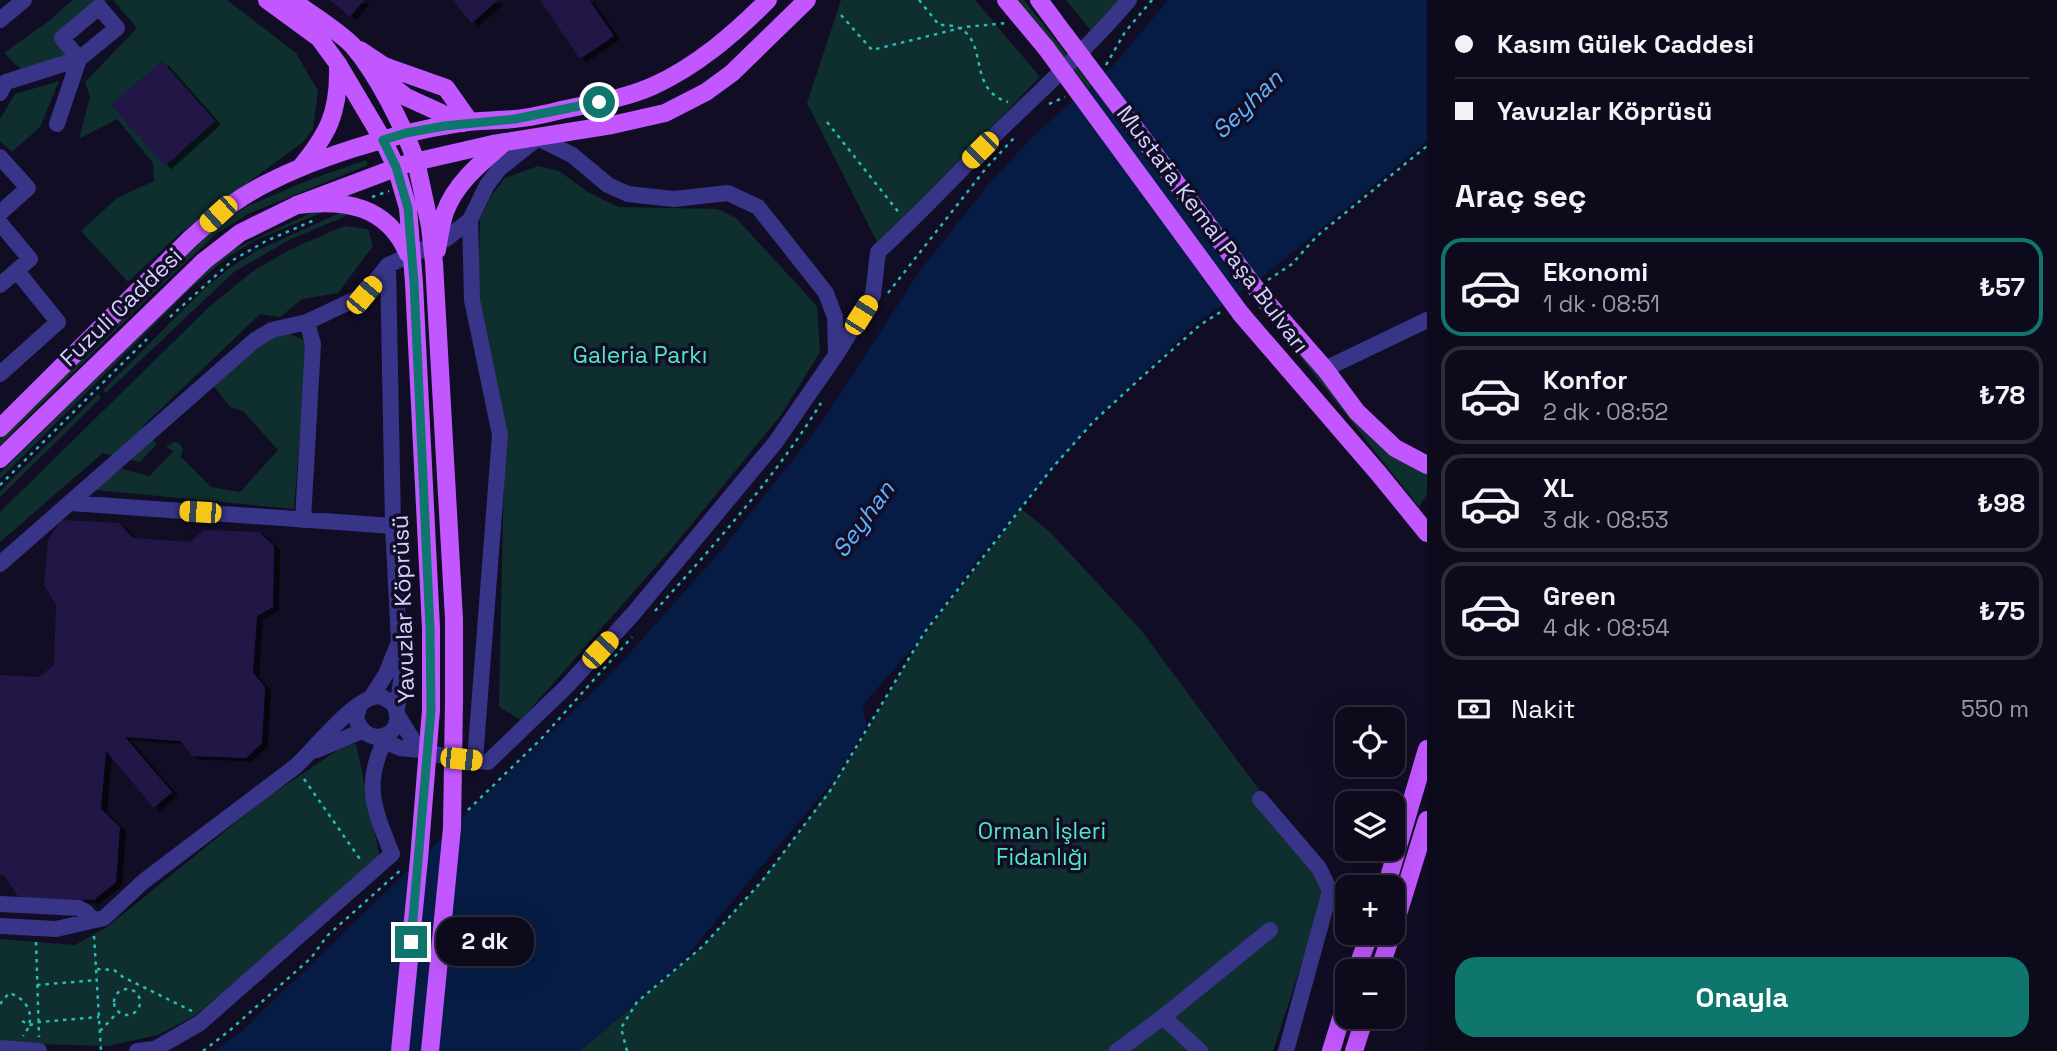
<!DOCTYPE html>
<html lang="tr">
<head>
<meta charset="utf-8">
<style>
  :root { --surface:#0d0a1b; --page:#1b1828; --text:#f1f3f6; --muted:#9a9aa3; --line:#2d2b3a; --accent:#0f766e }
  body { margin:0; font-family:"Space Grotesk",sans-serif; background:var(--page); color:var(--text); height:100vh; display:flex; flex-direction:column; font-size:26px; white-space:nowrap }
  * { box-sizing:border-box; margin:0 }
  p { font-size:23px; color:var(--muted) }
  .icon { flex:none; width:38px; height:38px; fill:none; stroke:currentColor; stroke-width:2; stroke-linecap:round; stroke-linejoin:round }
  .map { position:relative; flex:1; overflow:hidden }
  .drawer { display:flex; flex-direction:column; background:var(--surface); width:630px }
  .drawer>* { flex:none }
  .top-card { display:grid; align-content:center; height:154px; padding:0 28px; background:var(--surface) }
  .fabs { position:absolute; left:1335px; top:707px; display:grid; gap:14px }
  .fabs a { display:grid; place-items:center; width:70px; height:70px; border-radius:14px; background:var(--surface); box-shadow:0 7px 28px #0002,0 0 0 2px var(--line); font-size:35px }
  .end { position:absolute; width:32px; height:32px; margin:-16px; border:9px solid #0f766e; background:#fff; box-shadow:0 0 0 4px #fff }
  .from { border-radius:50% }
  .bubble { position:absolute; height:49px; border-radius:21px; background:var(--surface); box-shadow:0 7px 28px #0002,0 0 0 2px var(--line); font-size:23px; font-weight:800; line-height:49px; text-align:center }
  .car { position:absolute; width:21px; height:42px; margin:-21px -10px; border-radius:9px; box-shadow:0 0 5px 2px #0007; background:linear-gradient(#f5c518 24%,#345 0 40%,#f5c518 0 76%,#345 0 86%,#f5c518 0) }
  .top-card b { display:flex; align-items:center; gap:24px; height:66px; font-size:26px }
  .top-card b+b { border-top:2px solid var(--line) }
  .top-card i { width:18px; height:18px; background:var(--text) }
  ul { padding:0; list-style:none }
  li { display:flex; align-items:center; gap:21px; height:98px; margin:0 14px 10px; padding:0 14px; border:4px solid var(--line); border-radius:21px }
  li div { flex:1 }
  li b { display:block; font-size:26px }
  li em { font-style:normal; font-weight:800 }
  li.on { border-color:var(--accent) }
  li>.icon { width:63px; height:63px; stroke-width:1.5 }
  h2 { padding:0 28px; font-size:32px; line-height:84px }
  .pay { display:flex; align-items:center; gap:18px; height:77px; padding:0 28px; font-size:26px }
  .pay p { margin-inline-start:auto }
  .cta { display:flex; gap:14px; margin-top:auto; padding:14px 28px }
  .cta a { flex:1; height:80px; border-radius:21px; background:var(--accent); color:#fff; font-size:28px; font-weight:800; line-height:80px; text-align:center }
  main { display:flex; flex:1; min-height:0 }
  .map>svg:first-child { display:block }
  .green { fill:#0f2f2e }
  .water { fill:#061c44 }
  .building { fill:#211747; filter:url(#shadow) }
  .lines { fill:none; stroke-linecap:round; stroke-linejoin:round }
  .path { stroke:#26bdb6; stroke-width:2.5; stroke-dasharray:3.5 5; stroke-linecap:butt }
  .minor { stroke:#383487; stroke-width:16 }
  .major { stroke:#c257ff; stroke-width:18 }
  .major-bridge { stroke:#c257ff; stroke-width:18 }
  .route { stroke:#0f766e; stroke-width:9 }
  .labels { text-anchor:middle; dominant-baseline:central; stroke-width:7; stroke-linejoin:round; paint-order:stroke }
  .street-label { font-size:23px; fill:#d6d0ff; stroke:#110d24 }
  .park-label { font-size:23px; fill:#53e7c4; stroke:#110d24 }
  .water-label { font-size:24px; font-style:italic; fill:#5eb2ff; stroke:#110d24 }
</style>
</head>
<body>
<main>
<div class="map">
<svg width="1427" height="1051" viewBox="0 0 1427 1051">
  <defs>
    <filter id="shadow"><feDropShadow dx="6" dy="3.5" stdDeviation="0" flood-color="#0009"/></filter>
  </defs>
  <rect width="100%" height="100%" fill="#110d24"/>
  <path class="green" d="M 72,0 L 107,0 L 60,44 L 72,57 L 25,73 L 4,53 L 50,20 Z
    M 113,0 L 227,0 L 296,53 L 318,91 L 313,129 L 304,141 L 179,234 L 128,282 L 81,231 L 117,198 L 154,181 L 153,163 L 117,119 L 79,139 L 90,97 L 85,82 L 137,28 Z
    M 841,0 L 975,0 L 1040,77 L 878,244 L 807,103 Z
    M 1018,0 L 1024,0 L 1286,332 L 1427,472 L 1427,494 L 1419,507 Z
    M 1066,0 L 1128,0 L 1096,37 Z
    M 59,81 L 40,127 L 12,152 L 0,141 L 0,119 L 15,94 Z
    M 366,160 L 368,165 L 248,214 L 216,234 L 149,297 L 0,445 L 0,439 L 213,230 L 245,207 L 309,180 Z
    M 538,166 L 559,171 L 588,192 L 618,207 L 717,209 L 736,218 L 817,306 L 820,352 L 781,415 L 673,547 L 521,720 L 499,707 L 505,426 L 478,293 L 480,219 L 492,195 L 505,178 Z
    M 328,210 L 256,240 L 226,258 L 188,291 L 0,479 L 0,473 L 223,254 L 311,213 Z
    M 344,211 L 346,216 L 289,240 L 234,272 L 106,393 L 103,390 L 205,288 L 231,267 L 258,250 Z
    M 344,226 L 368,229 L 373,246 L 338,293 L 302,299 L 280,317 L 260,314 L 142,427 L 157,444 L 140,462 L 103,453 L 0,542 L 0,512 L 209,307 L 252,272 L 289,250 Z
    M 277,329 L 307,341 L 294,509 L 96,490 L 116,467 L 149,476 L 174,451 L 166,447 L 174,442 L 179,443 L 183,449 L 181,457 L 211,487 L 240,492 L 278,450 L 243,411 L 230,407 L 213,385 Z
    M 98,394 L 101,398 L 0,497 L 0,491 Z
    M 1021,509 L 1049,531 L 1141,630 L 1328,883 L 1273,1051 L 580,1051 L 703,946 L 756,888 L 804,826 L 857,748 L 919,642 Z
    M 356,744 L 380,858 L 196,1015 L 158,1035 L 108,1046 L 0,1043 L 0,939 L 75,945 L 107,927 L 265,799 L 345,745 Z"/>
  <path class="water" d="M 1168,0 L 1427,0 L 1427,141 L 1264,276 L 1195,324 L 1093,421 L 982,554 L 915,645 L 862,706 L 867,726 L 834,780 L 682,962 L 580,1051 L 215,1051 L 243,1030 L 611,674 L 724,547 L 820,425 L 921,269 L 988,185 L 1035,134 L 1113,66 Z"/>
  <path class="building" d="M 330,0 L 364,0 L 350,17 Z
    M 452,0 L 498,0 L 472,23 Z
    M 540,0 L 589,0 L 614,36 L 580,59 Z
    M 162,61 L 215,121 L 165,166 L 111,105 Z
    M 61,520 L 119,523 L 133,538 L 190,542 L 204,530 L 259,532 L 274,546 L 273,607 L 257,616 L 253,673 L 265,687 L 262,743 L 246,758 L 192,756 L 180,741 L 125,737 L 172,792 L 154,808 L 106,751 L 101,809 L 120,827 L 116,882 L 94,900 L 19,898 L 4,875 L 0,875 L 0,675 L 39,677 L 54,665 L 56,605 L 44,585 L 48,540 Z"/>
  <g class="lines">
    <path class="path" d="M 919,0 L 939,25 C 946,25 955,25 961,29 C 988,45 968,90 1008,102
      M 841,15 L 872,50 L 965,27 L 1007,23
      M 1106,65 L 1125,32 L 1152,0
      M 1049,104 L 1065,97
      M 827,122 L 900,214
      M 372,197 L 389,191
      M 1268,280 L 1292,264 L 1317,236 L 1427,146
      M 888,293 L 987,167 L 1014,138
      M 170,317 L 233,260 L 266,241 L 317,219
      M 0,485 L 147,339
      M 655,611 C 714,545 774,479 821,403
      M 304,779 L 362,862
      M 468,810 L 541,739 L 632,637
      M 94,936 L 101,1051
      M 36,942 L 39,1037
      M 97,969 L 114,970 L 123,977 L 192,1011
      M 37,985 L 97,980
      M114 1002a13 13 0 1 1 26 0a13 13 0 1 1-26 0Z
      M 0,1004 L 9,993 C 29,999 37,1019 23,1036
      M 22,1021 L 30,1025 L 39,1022 L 99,1017
      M 100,1031 L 119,1011
      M 203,1051 L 229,1031 L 311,958 L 327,936 L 403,868
      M 627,1051 L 621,1028 L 637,1002 L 703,946 L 762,881 L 830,791 L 924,633 L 1053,467 L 1094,421 L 1144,375 L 1200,325 L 1222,311"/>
    <path class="minor" d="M 0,20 L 24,0
      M 0,93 L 6,82 L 79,59 L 62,38 L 99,7 L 117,28 L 79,59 L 57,124
      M 0,157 L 28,188 L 0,213
      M 470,220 L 472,300 L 500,435 L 475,760
      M 0,223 L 30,259 L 0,285
      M 388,265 L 393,526 L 399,642 L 404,661 L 397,709
      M 1325,369 L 1427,320
      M 0,374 L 58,322 L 17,271
      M 71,503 L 393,526
      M 303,520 L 313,344 L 307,322
      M 0,564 L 255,340 L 272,330 L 307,322 L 364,295 L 388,265 L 446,239 L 470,220 L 487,185 L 500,168 L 538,138 L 572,155 L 608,185 L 628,194 L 674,199 L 728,193 L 758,207 L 826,293 L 835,317 L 836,355
      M 372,696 L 386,674 L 399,642
      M 377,738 L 400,748 L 419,750 L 398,716
      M 317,750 L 362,731
      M 419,750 L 447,757 L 488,762 L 567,686 L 633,614 L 775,443 L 836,355 L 873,295 L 878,252 C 919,215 957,174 996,134 C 1041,90 1088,48 1129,0
      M 1260,799 L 1319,868 L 1330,891 L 1286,1051
      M 0,904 L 79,908 L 86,912 L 93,920
      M 0,926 L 56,929 L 104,918 L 144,881 L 296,766 C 315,749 355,696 380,696 L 393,703 C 411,734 367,753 356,718 L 360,704
      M 1163,1017 L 1200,1051
      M 0,1048 L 39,1051
      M 137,1051 L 155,1049 L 200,1023 L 392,854 C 373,807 362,782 388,734
      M 1117,1051 L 1163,1017 L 1270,930"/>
    <path class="major" d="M 267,0 L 319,38 L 338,64 L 383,140 L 396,167
      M 292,0 C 310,14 338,30 353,46 C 378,75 403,126 416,161
      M 1006,0 L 1046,48
      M 1039,0 L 1065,35
      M 360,50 L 384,66 L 446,88 L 470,122
      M 375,72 L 406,97 L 463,123
      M 300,168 C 328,134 339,113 338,68
      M 1263,298 L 1325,369 L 1357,412 L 1395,448 L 1427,465
      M 1241,314 L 1379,474 L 1427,533
      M 0,428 L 190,239 C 209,222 227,206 249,193 C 307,159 394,133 460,123 C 478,120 496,121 514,119 C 531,118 549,113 566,109 C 595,103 626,98 653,86 C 697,66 734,34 768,0
      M 0,459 L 204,261 L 240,233 L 297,205 L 406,164 L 493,144 L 612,125 L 665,113 L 706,92 L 732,73 L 807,0
      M 1386,887 L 1427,749
      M 1393,930 L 1427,820
      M 1356,971 L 1370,933
      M 1379,971 L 1392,933
      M 1331,1051 L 1348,996
      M 1354,1051 L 1365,1017"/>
    <path class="major-bridge" d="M 1065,35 L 1263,298
      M 1046,48 L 1241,314
      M 416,161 L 430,226 L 434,263 L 454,619 L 454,700 L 452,828 L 430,1051
      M 396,167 L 408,208 L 414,283 L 431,628 L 431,710 L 419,859 L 400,1051
      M 297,205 C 344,199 387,205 408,254
      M 437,250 C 439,238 441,224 445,212 C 456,182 482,162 505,142"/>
  </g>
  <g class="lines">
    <path class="route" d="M 411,942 L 431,710 L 430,628 L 414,283 L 408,208 L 396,167 L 383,140 L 406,133 L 444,126 L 515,119 L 599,102"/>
  </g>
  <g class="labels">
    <g class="street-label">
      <text transform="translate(1213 229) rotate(53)">Mustafa Kemal Paşa Bulvarı</text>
      <text transform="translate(121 307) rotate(-44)">Fuzuli Caddesi</text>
      <text transform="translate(403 609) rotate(-92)">Yavuzlar Köprüsü</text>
    </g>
    <g class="park-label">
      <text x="640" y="355">Galeria Parkı</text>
      <text x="1042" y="831">Orman İşleri<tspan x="1042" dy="26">Fidanlığı</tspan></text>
    </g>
    <g class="water-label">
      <text transform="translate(1247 104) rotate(-44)">Seyhan</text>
      <text transform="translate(863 519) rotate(-54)">Seyhan</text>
    </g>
  </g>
</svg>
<div class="fabs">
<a><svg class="icon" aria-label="locate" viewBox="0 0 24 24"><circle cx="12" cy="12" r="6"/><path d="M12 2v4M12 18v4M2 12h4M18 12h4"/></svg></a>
<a><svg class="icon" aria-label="layers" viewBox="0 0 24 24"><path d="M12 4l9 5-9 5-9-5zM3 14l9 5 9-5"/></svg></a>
<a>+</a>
<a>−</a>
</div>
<i class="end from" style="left:599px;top:102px"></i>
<i class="end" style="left:411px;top:942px"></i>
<div class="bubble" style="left:436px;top:917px;width:98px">2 dk</div>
<i class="car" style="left:980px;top:150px;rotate:225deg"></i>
<i class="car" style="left:218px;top:214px;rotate:228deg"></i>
<i class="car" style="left:364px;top:295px;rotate:40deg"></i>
<i class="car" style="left:861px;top:315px;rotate:32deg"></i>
<i class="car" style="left:200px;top:512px;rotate:274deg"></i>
<i class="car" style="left:600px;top:650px;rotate:43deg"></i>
<i class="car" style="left:461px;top:759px;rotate:96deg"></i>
</div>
<section class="drawer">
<div class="top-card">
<b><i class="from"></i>Kasım Gülek Caddesi</b>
<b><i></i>Yavuzlar Köprüsü</b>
</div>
<h2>Araç seç</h2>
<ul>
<li class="on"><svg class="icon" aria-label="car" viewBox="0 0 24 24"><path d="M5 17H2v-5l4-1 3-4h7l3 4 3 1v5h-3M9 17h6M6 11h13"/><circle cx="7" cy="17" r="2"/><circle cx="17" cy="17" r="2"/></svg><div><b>Ekonomi</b><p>1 dk · 08:51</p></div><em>₺57</em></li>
<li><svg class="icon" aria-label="car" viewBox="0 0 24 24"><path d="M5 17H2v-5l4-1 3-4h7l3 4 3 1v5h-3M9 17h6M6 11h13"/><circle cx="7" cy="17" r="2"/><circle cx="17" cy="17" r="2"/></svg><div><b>Konfor</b><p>2 dk · 08:52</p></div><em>₺78</em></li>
<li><svg class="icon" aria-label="car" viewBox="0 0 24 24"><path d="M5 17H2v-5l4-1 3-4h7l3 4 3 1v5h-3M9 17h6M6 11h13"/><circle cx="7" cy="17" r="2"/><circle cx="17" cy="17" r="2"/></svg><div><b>XL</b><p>3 dk · 08:53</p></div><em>₺98</em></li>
<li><svg class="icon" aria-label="car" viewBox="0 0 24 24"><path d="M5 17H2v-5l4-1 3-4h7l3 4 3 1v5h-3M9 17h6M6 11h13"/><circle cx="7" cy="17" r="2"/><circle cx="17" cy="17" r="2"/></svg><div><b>Green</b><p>4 dk · 08:54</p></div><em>₺75</em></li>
</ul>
<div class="pay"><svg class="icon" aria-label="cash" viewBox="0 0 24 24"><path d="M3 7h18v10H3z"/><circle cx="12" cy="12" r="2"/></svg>Nakit<p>550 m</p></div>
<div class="cta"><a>Onayla</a></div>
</section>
</main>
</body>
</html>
